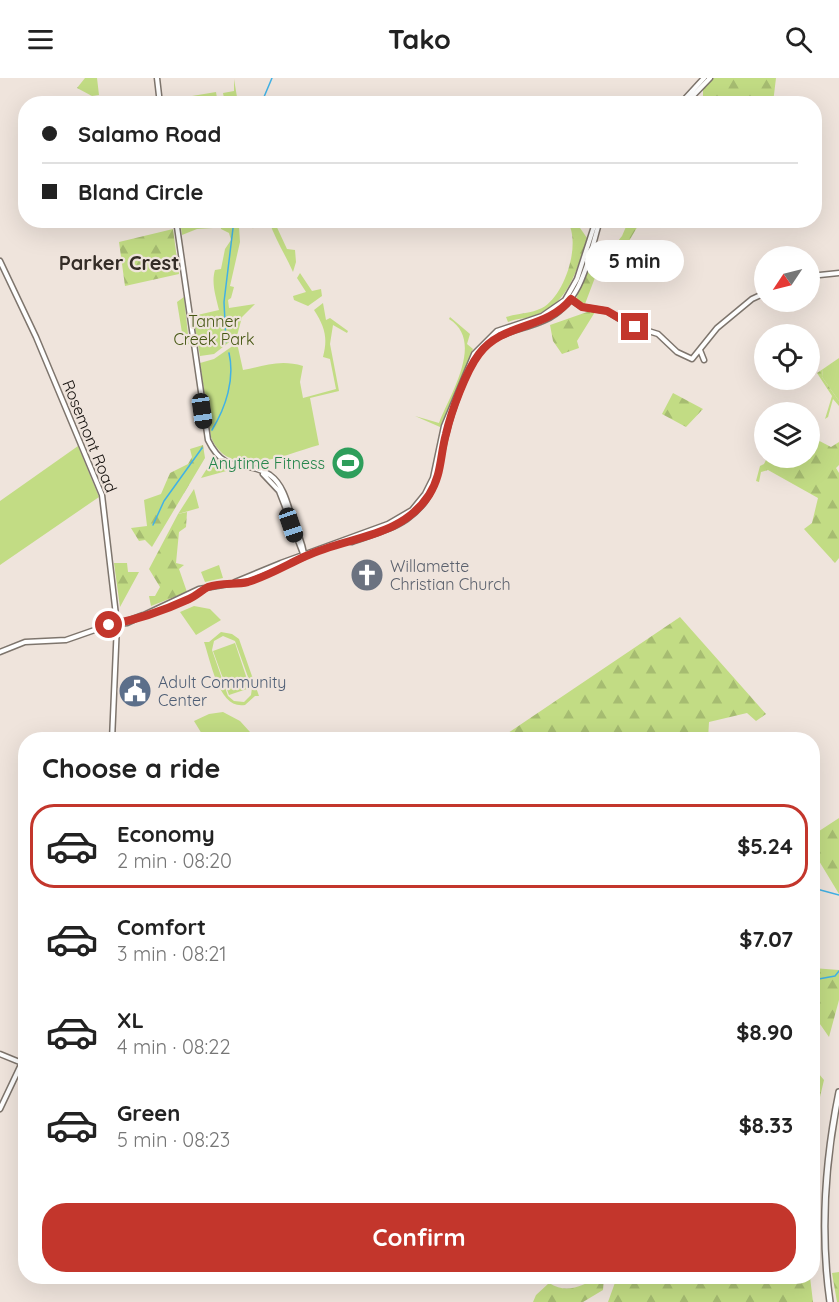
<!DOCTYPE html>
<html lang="en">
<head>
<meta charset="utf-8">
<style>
  :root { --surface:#fff; --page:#f6f6f6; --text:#222; --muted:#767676; --line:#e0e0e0; --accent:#c3362c }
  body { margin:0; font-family:Quicksand,sans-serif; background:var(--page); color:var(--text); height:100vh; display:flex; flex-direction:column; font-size:22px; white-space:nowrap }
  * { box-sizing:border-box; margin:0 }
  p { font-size:20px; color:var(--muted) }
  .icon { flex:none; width:33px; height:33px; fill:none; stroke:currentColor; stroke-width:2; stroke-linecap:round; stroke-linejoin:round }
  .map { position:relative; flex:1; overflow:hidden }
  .panel { position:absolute; left:18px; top:654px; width:802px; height:552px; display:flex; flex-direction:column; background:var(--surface); border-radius:24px; box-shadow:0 6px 24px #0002 }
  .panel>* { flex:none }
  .top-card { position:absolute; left:18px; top:18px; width:804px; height:132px; border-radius:24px; box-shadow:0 6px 24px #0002; display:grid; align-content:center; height:132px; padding:0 24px; background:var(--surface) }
  .needle { width:39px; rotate:235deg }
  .tools { position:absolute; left:754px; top:168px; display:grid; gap:12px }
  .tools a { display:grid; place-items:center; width:66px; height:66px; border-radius:50%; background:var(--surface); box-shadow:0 6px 24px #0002; font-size:30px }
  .end { position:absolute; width:27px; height:27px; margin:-14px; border:8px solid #c3362c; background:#fff; box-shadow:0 0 0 3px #fff }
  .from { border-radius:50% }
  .bubble { position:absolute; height:42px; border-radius:21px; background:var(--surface); box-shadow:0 6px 24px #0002; font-size:20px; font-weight:800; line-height:42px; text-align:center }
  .car { position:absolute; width:18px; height:36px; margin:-18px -9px; border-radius:8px; box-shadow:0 0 4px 2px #0007; background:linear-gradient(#222 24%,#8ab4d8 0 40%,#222 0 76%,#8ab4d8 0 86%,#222 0) }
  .top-card b { display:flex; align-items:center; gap:21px; height:57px; font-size:22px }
  .top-card b+b { border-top:2px solid var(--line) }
  .top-card i { width:15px; height:15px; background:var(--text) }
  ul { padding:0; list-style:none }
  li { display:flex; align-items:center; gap:18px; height:84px; margin:0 12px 9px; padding:0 12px; border:3px solid transparent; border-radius:24px }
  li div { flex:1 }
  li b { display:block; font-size:22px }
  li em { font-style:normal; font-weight:800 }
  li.active { border-color:var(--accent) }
  li>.icon { width:54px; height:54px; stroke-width:1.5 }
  h2 { padding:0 24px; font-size:27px; line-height:72px }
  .primary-button { display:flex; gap:12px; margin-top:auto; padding:12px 24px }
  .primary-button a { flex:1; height:69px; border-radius:24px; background:var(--accent); color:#fff; font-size:24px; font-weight:800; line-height:69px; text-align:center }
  header { display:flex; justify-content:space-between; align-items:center; height:78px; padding:0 24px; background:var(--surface); font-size:27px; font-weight:800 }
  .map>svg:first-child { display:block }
  .green { fill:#c2dc84; fill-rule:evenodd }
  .forest { fill:url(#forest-firs) }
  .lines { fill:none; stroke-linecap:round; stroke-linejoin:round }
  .stream { stroke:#41b1e5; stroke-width:1.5 }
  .secondary-casing { stroke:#7e756d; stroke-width:7 }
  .highway-casing { stroke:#7e756d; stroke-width:8 }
  .secondary { stroke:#fff; stroke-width:4 }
  .highway { stroke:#fff; stroke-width:5 }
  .route { stroke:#c3362c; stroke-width:8 }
  .labels { text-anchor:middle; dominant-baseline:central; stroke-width:4.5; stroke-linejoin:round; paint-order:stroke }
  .park-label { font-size:16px; fill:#465713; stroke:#efe4dc }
  .street-label { font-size:16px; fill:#120e0b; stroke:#efe4dc }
  .leisure-label { font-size:16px; fill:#27864d; stroke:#efe4dc; text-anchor:end }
  .worship-label { font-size:16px; fill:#5b616d; stroke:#efe4dc; text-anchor:start }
  .service-label { font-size:16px; fill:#4e5e75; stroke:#efe4dc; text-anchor:start }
  .quarter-label { font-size:20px; font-weight:bold; fill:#342c26; stroke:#efe4dc }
</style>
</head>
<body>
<header><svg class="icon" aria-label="menu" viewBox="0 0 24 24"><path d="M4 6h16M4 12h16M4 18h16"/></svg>Tako<svg class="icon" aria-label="search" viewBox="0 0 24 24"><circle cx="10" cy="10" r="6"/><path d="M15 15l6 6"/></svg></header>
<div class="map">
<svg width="839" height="1224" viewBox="0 0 839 1224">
  <defs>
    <pattern id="forest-firs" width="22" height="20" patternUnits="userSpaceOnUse" patternTransform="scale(1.5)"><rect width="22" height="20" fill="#c2dc84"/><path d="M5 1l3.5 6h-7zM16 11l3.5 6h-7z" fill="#a6bc71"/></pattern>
  </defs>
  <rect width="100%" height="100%" fill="#efe4dc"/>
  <path class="green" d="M 234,1 L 238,25 L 225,25 L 223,15 L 234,13 Z
    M 216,14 L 217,20 L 186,24 L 186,19 Z
    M 220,143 L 254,143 L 253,151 L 252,146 L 239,149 L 240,164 L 230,208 L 234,209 L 231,220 L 228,222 L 229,230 L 255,226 L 242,239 L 237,258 L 214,276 L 200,278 L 193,238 L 219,232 C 216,219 211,205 215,192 L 221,191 L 225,171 L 231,162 L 229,155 L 221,151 Z
    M 269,143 L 274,143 L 287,171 L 295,172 L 296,184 L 293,194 C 285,176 275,161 269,143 Z
    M 300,195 L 312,213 L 321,211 L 322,218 L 308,228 L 294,222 L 293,218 L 306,214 L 297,200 Z
    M 184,219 L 189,266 L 184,267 L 177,224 Z
    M 323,225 L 326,242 L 330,240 L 348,253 L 347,255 L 333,247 L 330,266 L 339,313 L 310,320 L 319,367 C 286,376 229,404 211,359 L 200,285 L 214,281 L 237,265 L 243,292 C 264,288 280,281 303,288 L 300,304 L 303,320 L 336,311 L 330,281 L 323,279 C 328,260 325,249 314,232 Z
    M 450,239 L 470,256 L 467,266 L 473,271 L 440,349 L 415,338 L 439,345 C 450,316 485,263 449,241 Z
    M 839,280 L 839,323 L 822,299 L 823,291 Z
    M 78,368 L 99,419 L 0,487 L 0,423 Z
    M 213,381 L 230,392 L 201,400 Z
    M 194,411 L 199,430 L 178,436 Z
    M 219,487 L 223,500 L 205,504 L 201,494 Z
    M 194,528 L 210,531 L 221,542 L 196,557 L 180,534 Z
    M 221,554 L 232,556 L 239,561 L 259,618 L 255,618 L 245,627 C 219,632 211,584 204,564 L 209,564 ZM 223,558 L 235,563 L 252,610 L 251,617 L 244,624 L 234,623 L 228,618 L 212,572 L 214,563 Z
    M 235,565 L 250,610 L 229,617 L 213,573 Z
    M 223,634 L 240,643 L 250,654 L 240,661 L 205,661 L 194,643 L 209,636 Z"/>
  <path class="forest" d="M 85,0 L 97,0 L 99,17 L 92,18 L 77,10 Z
    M 714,0 L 776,0 L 773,25 L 703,25 L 703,11 Z
    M 180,143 L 213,143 L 213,150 L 197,151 L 182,157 Z
    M 567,143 L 578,147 L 587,160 C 577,191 570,224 536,237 C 527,241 517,240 508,244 L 506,239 C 519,235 530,236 542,230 C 565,218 582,164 567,143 Z
    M 628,144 L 639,146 L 622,175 L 626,176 L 619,193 L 608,184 L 599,189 L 585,226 L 576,221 L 595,169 L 610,173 L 622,158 Z
    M 173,151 L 179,196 L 125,208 L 119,164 Z
    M 590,233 L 595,234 L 577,263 L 579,270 L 562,276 L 553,263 L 550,247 Z
    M 823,291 L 822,299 L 839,323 L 839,328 L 833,321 L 828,339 L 825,341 L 832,318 L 817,295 Z
    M 673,315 L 703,331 L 686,349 L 662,336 Z
    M 810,358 L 831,369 L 839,364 L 839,387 L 836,390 L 839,395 L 839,480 L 835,485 L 804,451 L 812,445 L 818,420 L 768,392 L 761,394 L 759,404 L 756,403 L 760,388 L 764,386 L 767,380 L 810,380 Z
    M 203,367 L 205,380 L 152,469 L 145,462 L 139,463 L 131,450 L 147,448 L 144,422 L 161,416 L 170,395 L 188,386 L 192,379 L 190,371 Z
    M 187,434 L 186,449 L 179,454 L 176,485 L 184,487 L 179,491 L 187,514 L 151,528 L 149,518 L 155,518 L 160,509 L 149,491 L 178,436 Z
    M 114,485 L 127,485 L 128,494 L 139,494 L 120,529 Z
    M 680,539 L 766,636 L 756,643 L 747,635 L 709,644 L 708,661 L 513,662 L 508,655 Z
    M 839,740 L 839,816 L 813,773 L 813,757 Z
    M 813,890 L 839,892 L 839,922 L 829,959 L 813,936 Z
    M 819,996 L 824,1002 L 820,1019 L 813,1010 L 813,1001 Z
    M 839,1194 L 839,1224 L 837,1224 L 832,1195 Z
    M 600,1199 L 604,1199 L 603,1212 L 583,1224 L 533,1224 L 536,1217 L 549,1205 C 568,1217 582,1207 600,1199 Z
    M 617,1199 L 810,1199 L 813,1224 L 608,1224 Z"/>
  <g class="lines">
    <path class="stream" d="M 261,26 L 272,0
      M 226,264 L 224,224 L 234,142
      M 212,352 C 226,329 235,301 229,275
      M 153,447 L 164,423 L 202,370
      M 813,810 L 839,817
      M 813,902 L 835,898 L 839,893"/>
    <defs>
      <path id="secondary" d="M 157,0 L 160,26
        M 680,26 L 704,0
        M 685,26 L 710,0
        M 176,142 L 208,362 C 226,399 246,381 270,397 C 284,407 288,427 293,443 C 297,454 304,467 304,478
        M 0,183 L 36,259 L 102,417 L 117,546 L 112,662
        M 810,198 L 839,195
        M 570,221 L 582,229 L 607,233 L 629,247 L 658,256 L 677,274 L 692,281 L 717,250 L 752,221 L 765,215
        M 700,272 L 704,282
        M 263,396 L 279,413 L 304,478
        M 348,463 L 352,464 C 371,457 391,452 407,441 C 441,417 437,388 447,353 C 452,332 465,295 478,277 C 496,252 519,254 545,242 C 583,225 589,178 600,142
        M 235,504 L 281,485 L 388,446 L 412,432 L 425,416 L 433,400 L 444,348 L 474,276 L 497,253 L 542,238 L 565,222 L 577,201 L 596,142
        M 165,528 L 187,522 L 203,512
        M 124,544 L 143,537
        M 0,574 L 25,564 L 66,562 L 109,547 L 127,545 L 199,511 L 253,502 L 304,479
        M 0,976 L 22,985
        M 0,1031 L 26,976"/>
      <path id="highway" d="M 830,1224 C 820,1154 825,1083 839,1014"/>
    </defs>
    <use href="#secondary" class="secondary-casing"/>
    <use href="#highway" class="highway-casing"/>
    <use href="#secondary" class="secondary"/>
    <use href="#highway" class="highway"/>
  </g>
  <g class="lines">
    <path class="route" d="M 109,547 C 135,542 163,533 189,521 C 196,518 202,512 208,509 C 222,504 235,507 248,504 C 268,498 288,486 306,478 C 349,458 401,460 429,417 C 442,397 440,377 446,356 C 451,334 466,293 479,276 C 503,244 546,252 571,221 L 582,229 L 607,233 L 635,249"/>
  </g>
  <defs>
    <symbol id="stadium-disc" viewBox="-11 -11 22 22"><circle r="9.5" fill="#2e9e5b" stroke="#efe4dc"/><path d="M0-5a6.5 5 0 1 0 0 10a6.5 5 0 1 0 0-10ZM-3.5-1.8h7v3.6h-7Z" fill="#fff"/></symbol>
    <symbol id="church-disc" viewBox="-11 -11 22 22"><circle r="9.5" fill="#6b7280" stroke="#efe4dc"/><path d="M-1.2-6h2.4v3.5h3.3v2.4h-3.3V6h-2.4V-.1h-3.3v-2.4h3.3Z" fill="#fff"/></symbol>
    <symbol id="civic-disc" viewBox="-11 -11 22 22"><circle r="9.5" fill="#5c6f8a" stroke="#efe4dc"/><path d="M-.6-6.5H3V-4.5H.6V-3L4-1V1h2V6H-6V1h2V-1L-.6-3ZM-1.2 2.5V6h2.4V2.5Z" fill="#fff"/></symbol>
  </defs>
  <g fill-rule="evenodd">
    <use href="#stadium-disc" x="329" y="366" width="38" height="38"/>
    <use href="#church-disc" x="348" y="478" width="38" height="38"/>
    <use href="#civic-disc" x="116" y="594" width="38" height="38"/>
  </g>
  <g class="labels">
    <g class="park-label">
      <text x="214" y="243">Tanner<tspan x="214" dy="18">Creek Park</tspan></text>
    </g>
    <g class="street-label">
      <text transform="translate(90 358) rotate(68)">Rosemont Road</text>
    </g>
    <g class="leisure-label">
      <text x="325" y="385">Anytime Fitness</text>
    </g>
    <g class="worship-label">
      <text x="390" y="488">Willamette<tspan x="390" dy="18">Christian Church</tspan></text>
    </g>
    <g class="service-label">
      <text x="158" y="604">Adult Community<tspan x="158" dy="18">Center</tspan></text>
    </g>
    <g class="quarter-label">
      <text x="119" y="184">Parker Crest</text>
    </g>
  </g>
</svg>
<div class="tools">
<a><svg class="needle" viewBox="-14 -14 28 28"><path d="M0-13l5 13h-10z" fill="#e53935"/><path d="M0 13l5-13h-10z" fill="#767676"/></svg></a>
<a><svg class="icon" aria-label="locate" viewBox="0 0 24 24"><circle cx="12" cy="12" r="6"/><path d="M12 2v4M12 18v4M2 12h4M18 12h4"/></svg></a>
<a><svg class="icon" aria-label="layers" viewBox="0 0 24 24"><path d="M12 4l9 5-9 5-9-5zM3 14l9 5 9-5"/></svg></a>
</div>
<i class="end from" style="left:109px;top:547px"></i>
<i class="end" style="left:635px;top:249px"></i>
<div class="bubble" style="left:585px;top:162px;width:99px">5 min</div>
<i class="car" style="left:202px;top:333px;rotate:172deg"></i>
<i class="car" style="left:291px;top:447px;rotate:161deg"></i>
<div class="top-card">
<b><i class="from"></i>Salamo Road</b>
<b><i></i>Bland Circle</b>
</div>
<section class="panel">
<h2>Choose a ride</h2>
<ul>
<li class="active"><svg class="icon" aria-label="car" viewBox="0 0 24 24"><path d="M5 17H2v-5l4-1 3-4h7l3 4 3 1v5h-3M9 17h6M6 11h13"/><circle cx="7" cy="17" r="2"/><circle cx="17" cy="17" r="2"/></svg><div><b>Economy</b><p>2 min · 08:20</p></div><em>$5.24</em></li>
<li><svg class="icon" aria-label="car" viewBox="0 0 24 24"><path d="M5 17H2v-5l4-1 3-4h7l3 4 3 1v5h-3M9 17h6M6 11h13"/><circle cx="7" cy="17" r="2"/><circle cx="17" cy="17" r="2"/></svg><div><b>Comfort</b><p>3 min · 08:21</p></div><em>$7.07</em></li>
<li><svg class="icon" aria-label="car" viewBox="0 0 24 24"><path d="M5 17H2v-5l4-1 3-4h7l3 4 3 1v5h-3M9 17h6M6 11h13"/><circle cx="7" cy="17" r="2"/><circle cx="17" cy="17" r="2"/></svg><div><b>XL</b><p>4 min · 08:22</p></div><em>$8.90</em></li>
<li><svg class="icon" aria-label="car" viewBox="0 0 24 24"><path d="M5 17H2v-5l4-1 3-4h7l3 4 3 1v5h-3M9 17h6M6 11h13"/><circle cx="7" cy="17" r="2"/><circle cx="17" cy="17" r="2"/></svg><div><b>Green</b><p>5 min · 08:23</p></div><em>$8.33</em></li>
</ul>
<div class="primary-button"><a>Confirm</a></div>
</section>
</div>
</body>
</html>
